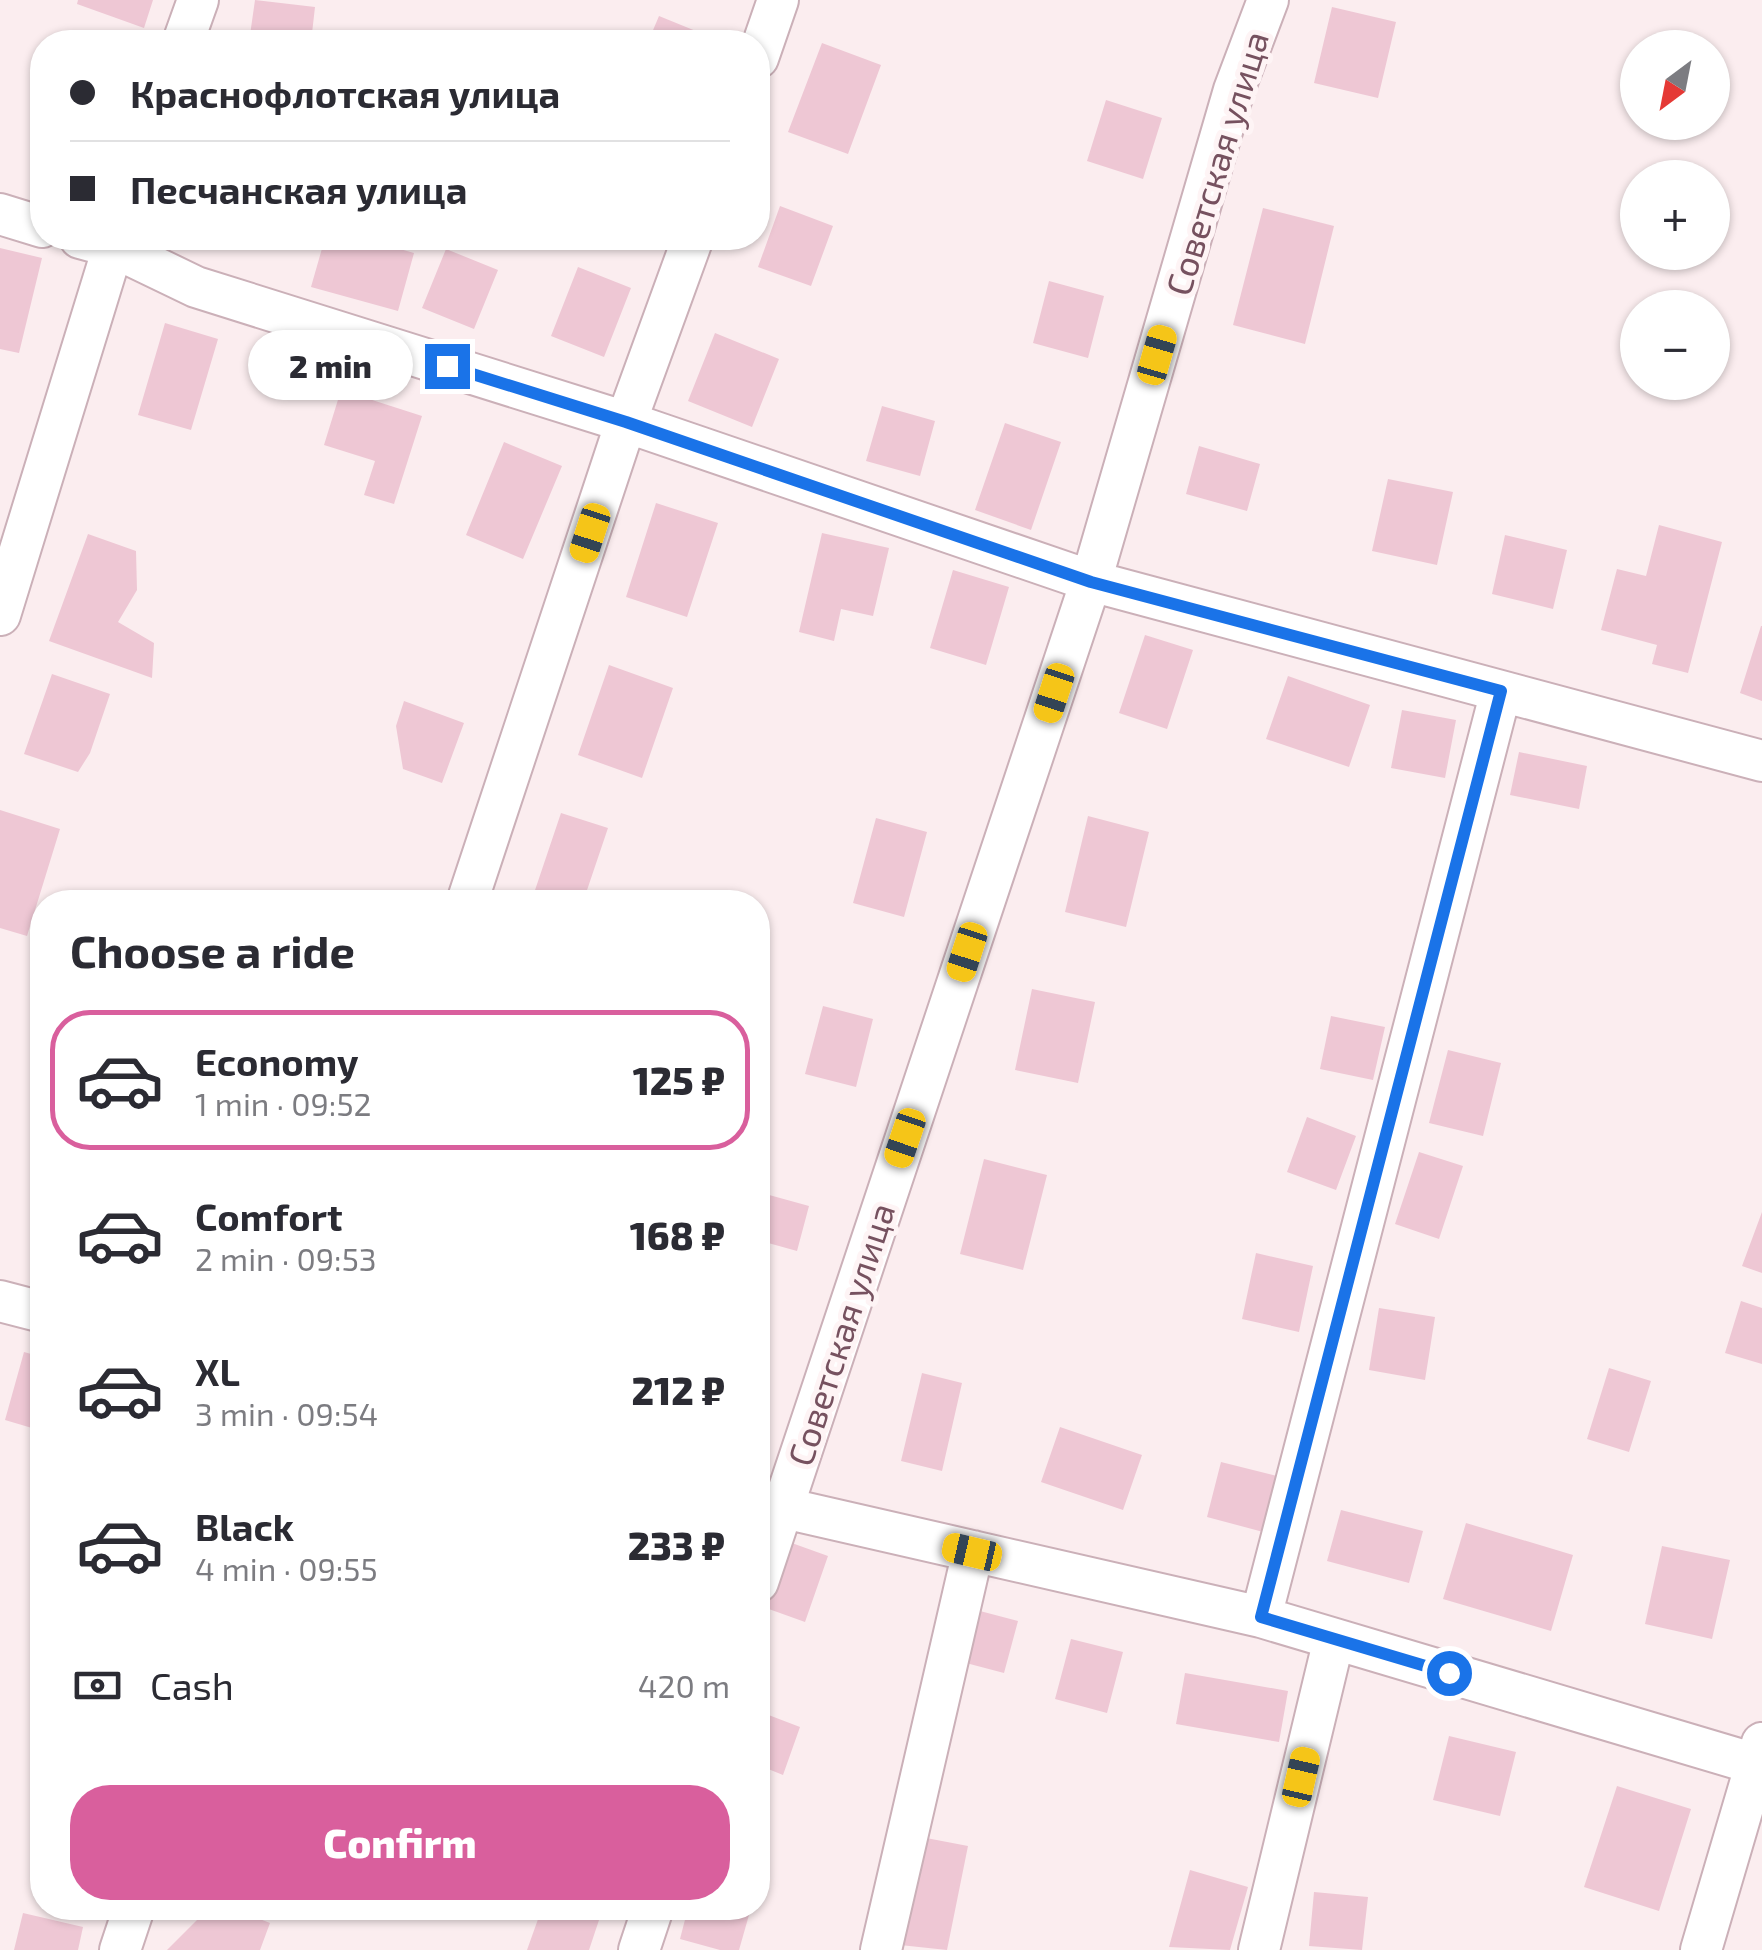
<!DOCTYPE html>
<html lang="en">
<head>
<meta charset="utf-8">
<style>
  :root { --surface:#fff; --page:#f7f7f7; --text:#2b2b33; --muted:#7c7c81; --line:#e1e1e2; --accent:#d95f9d }
  body { margin:0; font-family:"Exo 2",sans-serif; background:var(--page); color:var(--text); height:100vh; display:flex; flex-direction:column; font-size:38px; white-space:nowrap }
  * { box-sizing:border-box; margin:0 }
  p { font-size:32px; color:var(--muted) }
  .icon { flex:none; width:55px; height:55px; fill:none; stroke:currentColor; stroke-width:2; stroke-linecap:round; stroke-linejoin:round }
  .map { position:relative; flex:1; overflow:hidden }
  .side { position:absolute; left:30px; top:890px; width:740px; height:1030px; display:flex; flex-direction:column; background:var(--surface); border-radius:40px; box-shadow:0 2px 8px #0004 }
  .side>* { flex:none }
  .banner { position:absolute; left:30px; top:30px; width:740px; height:220px; border-radius:40px; box-shadow:0 2px 8px #0004; display:grid; align-content:center; height:220px; padding:0 40px; background:var(--surface) }
  .needle { width:65px; rotate:212deg }
  .fabs { position:absolute; left:1620px; top:30px; display:grid; gap:20px }
  .fabs a { display:grid; place-items:center; width:110px; height:110px; border-radius:50%; background:var(--surface); box-shadow:0 2px 8px #0004; font-size:50px }
  .end { position:absolute; width:45px; height:45px; margin:-22px; border:12px solid #1a73e8; background:#fff; box-shadow:0 0 0 5px #fff }
  .from { border-radius:50% }
  .bubble { position:absolute; height:70px; border-radius:35px; background:var(--surface); box-shadow:0 2px 8px #0004; font-size:32px; font-weight:800; line-height:70px; text-align:center }
  .car { position:absolute; width:30px; height:60px; margin:-30px -15px; border-radius:12px; box-shadow:0 0 8px 2px #0007; background:linear-gradient(#f5c518 24%,#345 0 40%,#f5c518 0 76%,#345 0 86%,#f5c518 0) }
  .banner b { display:flex; align-items:center; gap:35px; height:95px; font-size:38px }
  .banner b+b { border-top:2px solid var(--line) }
  .banner i { width:25px; height:25px; background:var(--text) }
  ul { padding:0; list-style:none }
  li { display:flex; align-items:center; gap:30px; height:140px; margin:0 20px 15px; padding:0 20px; border:5px solid transparent; border-radius:40px }
  li div { flex:1 }
  li b { display:block; font-size:38px }
  li em { font-style:normal; font-weight:800 }
  li.selected { border-color:var(--accent) }
  li>.icon { width:90px; height:90px; stroke-width:1.5 }
  h2 { padding:0 40px; font-size:45px; line-height:120px }
  .pay { display:flex; align-items:center; gap:25px; height:110px; padding:0 40px; font-size:38px }
  .pay p { margin-inline-start:auto }
  .primary-button { display:flex; gap:20px; margin-top:auto; padding:20px 40px }
  .primary-button a { flex:1; height:115px; border-radius:40px; background:var(--accent); color:#fff; font-size:40px; font-weight:800; line-height:115px; text-align:center }
  .map>svg:first-child { display:block }
  .building { fill:#eec7d4 }
  .lines { fill:none; stroke-linecap:round; stroke-linejoin:round }
  .minor-casing { stroke:#cbb0b8; stroke-width:44 }
  .minor { stroke:#fff; stroke-width:40 }
  .route { stroke:#1a73e8; stroke-width:12 }
  .labels { text-anchor:middle; dominant-baseline:central; stroke-width:10; stroke-linejoin:round; paint-order:stroke }
  .street-label { font-size:35px; fill:#76515f; stroke:#fef4f5 }
</style>
</head>
<body>
<div class="map">
<svg width="1762" height="1950" viewBox="0 0 1762 1950">
  <rect width="100%" height="100%" fill="#fbedef"/>
  <path class="building" d="M 78,0 L 153,0 L 144,28 L 77,4 Z
    M 255,0 L 315,7 L 311,42 L 249,42 Z
    M 1332,7 L 1396,22 L 1378,98 L 1314,83 Z
    M 659,16 L 713,38 L 712,42 L 648,42 Z
    M 822,43 L 881,65 L 848,154 L 788,132 Z
    M 1106,100 L 1162,118 L 1143,179 L 1087,161 Z
    M 780,206 L 833,226 L 811,286 L 758,267 Z
    M 1263,208 L 1334,226 L 1305,344 L 1233,325 Z
    M 325,238 L 361,238 L 414,253 L 398,311 L 311,287 Z
    M 0,248 L 42,258 L 19,353 L 0,349 Z
    M 446,249 L 498,270 L 474,329 L 422,308 Z
    M 578,267 L 631,288 L 604,357 L 551,336 Z
    M 1049,281 L 1104,296 L 1088,358 L 1033,343 Z
    M 165,323 L 218,339 L 191,430 L 138,415 Z
    M 715,333 L 779,359 L 752,427 L 688,401 Z
    M 341,390 L 422,416 L 394,504 L 364,495 L 375,461 L 324,445 Z
    M 882,406 L 935,421 L 920,476 L 866,461 Z
    M 1005,423 L 1061,442 L 1031,530 L 975,510 Z
    M 504,442 L 562,466 L 523,559 L 466,535 Z
    M 1199,446 L 1260,464 L 1247,511 L 1186,494 Z
    M 1388,479 L 1453,492 L 1437,565 L 1372,551 Z
    M 656,503 L 718,523 L 687,617 L 626,597 Z
    M 1659,525 L 1722,542 L 1688,673 L 1652,664 L 1657,645 L 1601,630 L 1617,569 L 1646,576 Z
    M 822,533 L 889,548 L 873,616 L 841,609 L 834,641 L 799,632 Z
    M 88,534 L 136,551 L 137,590 L 118,622 L 154,643 L 152,678 L 49,641 Z
    M 1505,535 L 1567,550 L 1553,609 L 1492,594 Z
    M 953,570 L 1009,587 L 986,665 L 930,648 Z
    M 1761,626 L 1762,626 L 1762,701 L 1740,693 Z
    M 1145,635 L 1193,650 L 1167,729 L 1119,713 Z
    M 609,665 L 673,688 L 642,778 L 578,755 Z
    M 52,674 L 110,694 L 90,753 L 78,772 L 24,754 Z
    M 1288,676 L 1370,705 L 1349,767 L 1266,739 Z
    M 404,701 L 464,723 L 442,783 L 403,769 L 396,726 Z
    M 1402,710 L 1456,720 L 1445,778 L 1391,768 Z
    M 1519,752 L 1587,766 L 1579,809 L 1510,795 Z
    M 0,810 L 60,829 L 27,936 L 0,928 Z
    M 561,813 L 608,828 L 583,902 L 531,902 Z
    M 1088,816 L 1149,832 L 1126,927 L 1065,912 Z
    M 876,818 L 927,832 L 904,917 L 853,903 Z
    M 1032,989 L 1095,1002 L 1078,1083 L 1015,1070 Z
    M 823,1006 L 873,1019 L 856,1087 L 805,1074 Z
    M 1331,1016 L 1385,1027 L 1373,1080 L 1320,1069 Z
    M 1448,1050 L 1501,1063 L 1483,1136 L 1429,1123 Z
    M 1307,1117 L 1356,1136 L 1336,1190 L 1287,1172 Z
    M 1419,1152 L 1463,1166 L 1439,1239 L 1395,1224 Z
    M 984,1159 L 1047,1175 L 1023,1270 L 960,1254 Z
    M 758,1192 L 809,1206 L 797,1251 L 758,1240 Z
    M 1762,1212 L 1762,1273 L 1742,1266 Z
    M 1256,1253 L 1313,1266 L 1299,1332 L 1242,1319 Z
    M 1741,1301 L 1762,1308 L 1762,1364 L 1725,1353 Z
    M 1379,1308 L 1435,1317 L 1425,1380 L 1369,1370 Z
    M 24,1352 L 42,1357 L 42,1431 L 5,1420 Z
    M 1609,1368 L 1651,1381 L 1629,1452 L 1587,1439 Z
    M 922,1373 L 962,1383 L 942,1471 L 901,1461 Z
    M 1060,1427 L 1142,1455 L 1123,1510 L 1041,1482 Z
    M 1221,1462 L 1281,1477 L 1267,1533 L 1207,1517 Z
    M 1341,1510 L 1423,1531 L 1409,1583 L 1327,1561 Z
    M 1466,1523 L 1573,1555 L 1551,1631 L 1443,1599 Z
    M 789,1542 L 828,1556 L 805,1622 L 766,1608 Z
    M 1662,1546 L 1730,1560 L 1712,1639 L 1645,1624 Z
    M 980,1611 L 1018,1621 L 1004,1673 L 966,1663 Z
    M 1071,1639 L 1123,1652 L 1107,1713 L 1055,1699 Z
    M 1185,1673 L 1288,1691 L 1279,1742 L 1176,1724 Z
    M 758,1711 L 800,1727 L 783,1775 L 758,1765 Z
    M 1449,1736 L 1516,1752 L 1500,1816 L 1433,1800 Z
    M 1617,1786 L 1691,1809 L 1659,1911 L 1584,1887 Z
    M 921,1837 L 968,1846 L 947,1950 L 900,1945 Z
    M 1190,1870 L 1248,1887 L 1230,1950 L 1169,1947 Z
    M 1314,1892 L 1368,1897 L 1362,1950 L 1309,1946 Z
    M 209,1908 L 232,1908 L 270,1923 L 260,1950 L 167,1950 Z
    M 542,1908 L 603,1908 L 589,1950 L 527,1950 Z
    M 688,1908 L 751,1908 L 739,1950 L 720,1950 L 680,1939 Z
    M 23,1913 L 83,1927 L 78,1950 L 14,1950 Z"/>
  <g class="lines">
    <defs>
      <path id="minor" d="M 183,42 L 198,0
        M 758,58 L 778,0
        M 0,214 L 42,227
        M 80,238 L 113,247 L 196,287 L 626,422 L 1091,581 L 1762,761
        M 0,615 L 116,238
        M 467,902 L 626,422 L 693,238
        M 0,1301 L 42,1312
        M 758,1502 L 1261,1617 L 1762,1766
        M 758,1582 L 1091,581 L 1234,90 L 1268,0
        M 1261,1617 L 1501,691
        M 120,1950 L 134,1908
        M 639,1950 L 653,1908
        M 881,1950 L 973,1551
        M 1259,1950 L 1334,1639
        M 1701,1950 L 1762,1743"/>
    </defs>
    <use href="#minor" class="minor-casing"/>
    <use href="#minor" class="minor"/>
  </g>
  <g class="lines">
    <path class="route" d="M 447,366 L 626,422 L 1091,582 L 1501,691 L 1261,1617 L 1449,1673"/>
  </g>
  <g class="labels">
    <g class="street-label">
      <text transform="translate(1216 163) rotate(-73)">Советская улица</text>
      <text transform="translate(840 1334) rotate(-72)">Советская улица</text>
    </g>
  </g>
</svg>
<div class="fabs">
<a><svg class="needle" viewBox="-14 -14 28 28"><path d="M0-13l5 13h-10z" fill="#e53935"/><path d="M0 13l5-13h-10z" fill="#7c7c81"/></svg></a>
<a>+</a>
<a>−</a>
</div>
<i class="end from" style="left:1449px;top:1673px"></i>
<i class="end" style="left:447px;top:366px"></i>
<div class="bubble" style="left:248px;top:330px;width:165px">2 min</div>
<i class="car" style="left:1157px;top:355px;rotate:16deg"></i>
<i class="car" style="left:590px;top:533px;rotate:198deg"></i>
<i class="car" style="left:1054px;top:693px;rotate:198deg"></i>
<i class="car" style="left:967px;top:952px;rotate:198deg"></i>
<i class="car" style="left:905px;top:1138px;rotate:199deg"></i>
<i class="car" style="left:972px;top:1552px;rotate:283deg"></i>
<i class="car" style="left:1301px;top:1777px;rotate:13deg"></i>
<div class="banner">
<b><i class="from"></i>Краснофлотская улица</b>
<b><i></i>Песчанская улица</b>
</div>
<section class="side">
<h2>Choose a ride</h2>
<ul>
<li class="selected"><svg class="icon" aria-label="car" viewBox="0 0 24 24"><path d="M5 17H2v-5l4-1 3-4h7l3 4 3 1v5h-3M9 17h6M6 11h13"/><circle cx="7" cy="17" r="2"/><circle cx="17" cy="17" r="2"/></svg><div><b>Economy</b><p>1 min · 09:52</p></div><em>125 ₽</em></li>
<li><svg class="icon" aria-label="car" viewBox="0 0 24 24"><path d="M5 17H2v-5l4-1 3-4h7l3 4 3 1v5h-3M9 17h6M6 11h13"/><circle cx="7" cy="17" r="2"/><circle cx="17" cy="17" r="2"/></svg><div><b>Comfort</b><p>2 min · 09:53</p></div><em>168 ₽</em></li>
<li><svg class="icon" aria-label="car" viewBox="0 0 24 24"><path d="M5 17H2v-5l4-1 3-4h7l3 4 3 1v5h-3M9 17h6M6 11h13"/><circle cx="7" cy="17" r="2"/><circle cx="17" cy="17" r="2"/></svg><div><b>XL</b><p>3 min · 09:54</p></div><em>212 ₽</em></li>
<li><svg class="icon" aria-label="car" viewBox="0 0 24 24"><path d="M5 17H2v-5l4-1 3-4h7l3 4 3 1v5h-3M9 17h6M6 11h13"/><circle cx="7" cy="17" r="2"/><circle cx="17" cy="17" r="2"/></svg><div><b>Black</b><p>4 min · 09:55</p></div><em>233 ₽</em></li>
</ul>
<div class="pay"><svg class="icon" aria-label="cash" viewBox="0 0 24 24"><path d="M3 7h18v10H3z"/><circle cx="12" cy="12" r="2"/></svg>Cash<p>420 m</p></div>
<div class="primary-button"><a>Confirm</a></div>
</section>
</div>
</body>
</html>
